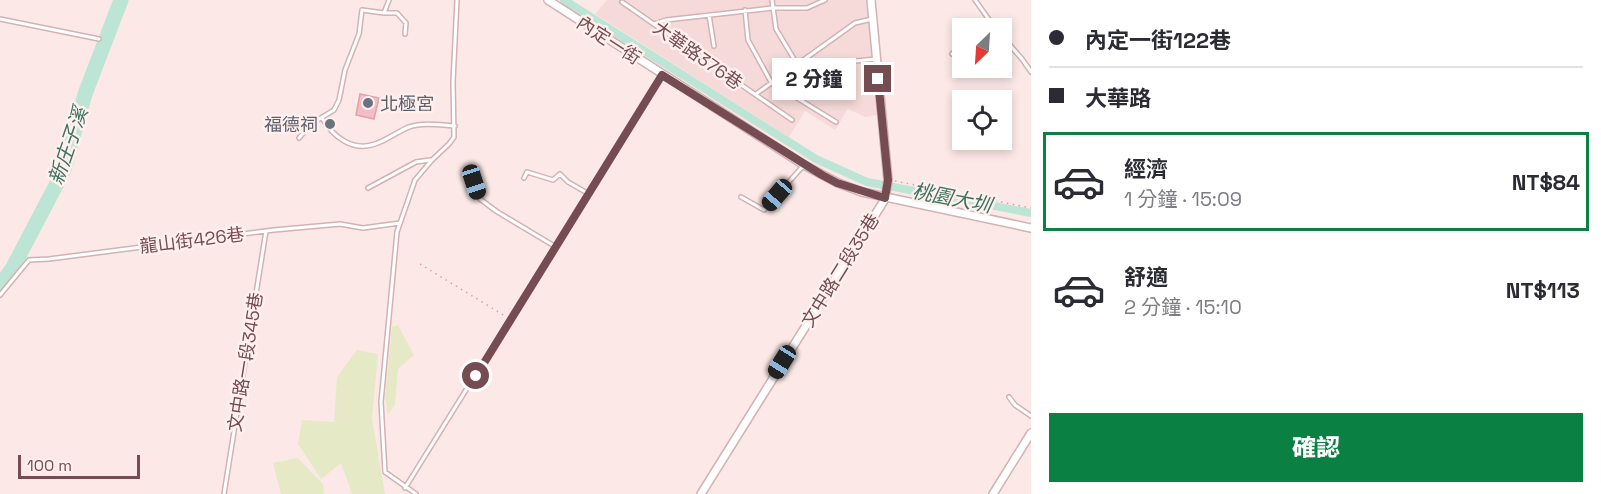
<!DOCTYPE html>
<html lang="zh-TW">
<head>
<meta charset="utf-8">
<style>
  :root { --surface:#fff; --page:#f2f2f3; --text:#2b2b33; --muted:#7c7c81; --line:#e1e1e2; --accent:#0b8043 }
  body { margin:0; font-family:"Space Grotesk","Noto Sans TC",sans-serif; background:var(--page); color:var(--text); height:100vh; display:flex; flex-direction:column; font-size:22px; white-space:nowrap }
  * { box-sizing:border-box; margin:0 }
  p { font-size:20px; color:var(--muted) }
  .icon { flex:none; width:33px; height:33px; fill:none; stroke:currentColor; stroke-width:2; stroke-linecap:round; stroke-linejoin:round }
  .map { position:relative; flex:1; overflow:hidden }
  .sheet { display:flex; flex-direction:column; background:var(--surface); width:570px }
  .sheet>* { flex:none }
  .top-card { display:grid; align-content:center; height:132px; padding:0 18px; background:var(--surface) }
  .needle { width:39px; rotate:205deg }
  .fabs { position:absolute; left:952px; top:18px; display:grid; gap:12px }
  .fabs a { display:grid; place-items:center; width:60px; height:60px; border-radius:0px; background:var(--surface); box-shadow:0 3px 9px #0003; font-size:30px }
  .scale { position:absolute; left:18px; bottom:15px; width:122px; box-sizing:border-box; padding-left:6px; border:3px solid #754c52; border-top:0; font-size:16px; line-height:21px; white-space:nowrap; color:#754c52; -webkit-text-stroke:4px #ffefed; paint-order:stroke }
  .end { position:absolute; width:27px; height:27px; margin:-14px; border:8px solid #754c52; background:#fff; box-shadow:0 0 0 3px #fff }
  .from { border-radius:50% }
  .bubble { position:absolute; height:42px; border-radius:0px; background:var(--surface); box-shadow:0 3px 9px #0003; font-size:20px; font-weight:800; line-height:42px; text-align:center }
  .car { position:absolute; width:18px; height:36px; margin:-18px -9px; border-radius:8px; box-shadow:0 0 4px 2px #0007; background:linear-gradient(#222 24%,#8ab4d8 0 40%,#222 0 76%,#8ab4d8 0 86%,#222 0) }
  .top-card b { display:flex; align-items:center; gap:21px; height:57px; font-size:22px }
  .top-card b+b { border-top:2px solid var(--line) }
  .top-card i { width:15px; height:15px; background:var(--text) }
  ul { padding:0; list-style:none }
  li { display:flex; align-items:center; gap:18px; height:99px; margin:0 12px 9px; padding:0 6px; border:3px solid transparent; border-radius:0px }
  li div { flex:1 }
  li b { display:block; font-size:22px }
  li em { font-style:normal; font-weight:800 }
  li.active { border-color:var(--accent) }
  li>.icon { width:54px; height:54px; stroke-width:1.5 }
  .primary-button { display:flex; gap:12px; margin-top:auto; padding:12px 18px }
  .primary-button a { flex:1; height:69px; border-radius:0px; background:var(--accent); color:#fff; font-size:24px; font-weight:800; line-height:69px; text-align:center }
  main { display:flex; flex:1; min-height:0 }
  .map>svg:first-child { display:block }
  .residential { fill:#f5dad9 }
  .green { fill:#e6e9c6 }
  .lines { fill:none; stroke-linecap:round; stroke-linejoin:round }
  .canal { stroke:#bce5d6; stroke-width:8 }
  .river { stroke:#bce5d6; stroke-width:15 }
  .building { fill:#f1bfc5; stroke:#e3a0a8; stroke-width:1.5 }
  .service-casing { stroke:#d3b2b4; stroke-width:6 }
  .minor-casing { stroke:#d3b2b4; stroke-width:10 }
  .path { stroke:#d6a2a8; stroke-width:1.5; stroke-dasharray:1.5 4.5; stroke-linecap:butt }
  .service { stroke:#fff; stroke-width:3 }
  .minor { stroke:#fff; stroke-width:7 }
  .route { stroke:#754c52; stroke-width:8 }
  .worship-dot { fill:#6b7280; stroke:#ffefed; stroke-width:2 }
  .labels { text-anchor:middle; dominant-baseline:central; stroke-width:5; stroke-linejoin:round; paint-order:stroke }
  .street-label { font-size:18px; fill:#754c52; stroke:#ffefed }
  .worship-label { font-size:18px; fill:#5b616d; stroke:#ffefed; text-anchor:start }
  .water-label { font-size:20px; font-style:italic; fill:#3c7361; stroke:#ffefed }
</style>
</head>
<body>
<main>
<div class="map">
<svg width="1031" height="494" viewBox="0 0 1031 494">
  <rect width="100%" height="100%" fill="#fce9e7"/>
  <path class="residential" d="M 607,0 L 866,0 L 878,115 L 865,117 L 848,109 L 835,130 L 805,111 L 789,137 L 595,14 Z"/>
  <path class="green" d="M 398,325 L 414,355 L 398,369 L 395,405 L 388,415 L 385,397 L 392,327 Z
    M 357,350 L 378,354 L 372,419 L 385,494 L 352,494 L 341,463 L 321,479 L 298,444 L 302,420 L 334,422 L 337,377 Z
    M 298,458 L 323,484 L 324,494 L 281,494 L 273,463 Z"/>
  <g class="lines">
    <path class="canal" d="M 564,0 L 816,159 L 867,182 L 1031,213"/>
    <path class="river" d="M 0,285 L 12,269 L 64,170 L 85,94 L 121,0"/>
  </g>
  <path class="building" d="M 360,94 L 379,98 L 374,119 L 356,115 Z"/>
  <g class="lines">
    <defs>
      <path id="service" d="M 772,0 L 776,29 L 797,64
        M 975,0 L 995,28
        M 622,2 L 792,120
        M 745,10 L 748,40 L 771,82 L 836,122
        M 385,13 L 397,13 L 406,23 L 405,34
        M 709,15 L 714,46
        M 0,19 L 99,39
        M 654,24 L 666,20 L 772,8 L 807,8 L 825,0
        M 977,28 L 987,18
        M 1002,36 L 1022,59 L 1031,72
        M 952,54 L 963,42
        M 843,62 L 848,94
        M 799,64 L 814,65 L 876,59
        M 814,65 L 820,91
        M 756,94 L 855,23 L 872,19
        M 322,118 C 333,137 353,152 375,144 C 387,140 397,132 409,127 C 423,122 440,125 455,126
        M 299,138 L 311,124 L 334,110 L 339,100 L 345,70 L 359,34 L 362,10 L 384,13 L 389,0
        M 524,178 L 527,172 L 553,180 L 560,174 L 568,182 L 589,194
        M 474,182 L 480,199 L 496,211 L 556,247
        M 368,188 L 416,162 L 430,160
        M 741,197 L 764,210 L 803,166
        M 0,295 L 29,260 L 49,259 L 274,230 L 340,224 L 363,228 L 400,223
        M 1009,397 L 1015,405 L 1031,416
        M 405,488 L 662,75
        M 224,494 L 266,231
        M 416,494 L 385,472 L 381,402 L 397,232 L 415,180 L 432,160 L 449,144 L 454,137 L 453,82 L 457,0"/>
      <path id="minor" d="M 548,0 L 804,165 L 838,183 L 862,192 L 1031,228
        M 701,494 L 885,199 L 888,180 L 871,0
        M 993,494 L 1031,433"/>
    </defs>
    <use href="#service" class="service-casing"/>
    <use href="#minor" class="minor-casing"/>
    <path class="path" d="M 895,181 L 1031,208
      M 420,264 L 505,316"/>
    <use href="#service" class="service"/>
    <use href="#minor" class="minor"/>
  </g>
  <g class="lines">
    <path class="route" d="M 476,376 L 662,75 L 822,175 L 837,183 L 885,198 L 888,180 L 878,79"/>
  </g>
  <g class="worship-dot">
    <circle cx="368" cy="103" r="6"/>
    <circle cx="330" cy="124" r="6"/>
  </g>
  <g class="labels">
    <g class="street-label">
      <text transform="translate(609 40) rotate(33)">內定一街</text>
      <text transform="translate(698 55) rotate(35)">大華路376巷</text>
      <text transform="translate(192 240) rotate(-7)">龍山街426巷</text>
      <text transform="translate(840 270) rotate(-58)">文中路二段35巷</text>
      <text transform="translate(245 362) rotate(-81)">文中路一段345巷</text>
    </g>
    <g class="worship-label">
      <text x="380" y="103">北極宮</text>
      <text x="318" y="124" text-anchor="end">福德祠</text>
    </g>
    <g class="water-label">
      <text transform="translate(68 146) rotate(-71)">新庄子溪</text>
      <text transform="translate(952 198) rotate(11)">桃園大圳</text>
    </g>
  </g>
</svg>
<div class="fabs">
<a><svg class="needle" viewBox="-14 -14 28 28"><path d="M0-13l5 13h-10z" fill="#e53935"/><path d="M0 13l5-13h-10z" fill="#7c7c81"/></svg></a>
<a><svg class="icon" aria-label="locate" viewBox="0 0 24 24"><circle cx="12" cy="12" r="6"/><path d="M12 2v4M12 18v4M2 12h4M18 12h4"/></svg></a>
</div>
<div class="scale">100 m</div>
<i class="end from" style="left:476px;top:376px"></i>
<i class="end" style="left:878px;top:79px"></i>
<div class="bubble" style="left:772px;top:58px;width:84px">2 分鐘</div>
<i class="car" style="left:474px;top:182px;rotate:162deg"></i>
<i class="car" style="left:777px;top:195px;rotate:221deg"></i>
<i class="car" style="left:782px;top:362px;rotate:212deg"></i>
</div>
<section class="sheet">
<div class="top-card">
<b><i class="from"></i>內定一街122巷</b>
<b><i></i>大華路</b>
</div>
<ul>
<li class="active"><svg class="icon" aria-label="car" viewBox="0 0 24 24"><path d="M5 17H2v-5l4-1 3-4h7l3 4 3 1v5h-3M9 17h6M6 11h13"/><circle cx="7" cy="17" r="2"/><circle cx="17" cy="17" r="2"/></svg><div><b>經濟</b><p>1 分鐘 · 15:09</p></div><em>NT$84</em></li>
<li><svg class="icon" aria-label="car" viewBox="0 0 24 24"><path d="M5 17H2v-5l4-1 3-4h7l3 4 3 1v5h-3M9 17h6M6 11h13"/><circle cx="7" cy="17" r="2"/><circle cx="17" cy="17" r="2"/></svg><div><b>舒適</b><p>2 分鐘 · 15:10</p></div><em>NT$113</em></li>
</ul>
<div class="primary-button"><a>確認</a></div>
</section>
</main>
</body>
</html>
